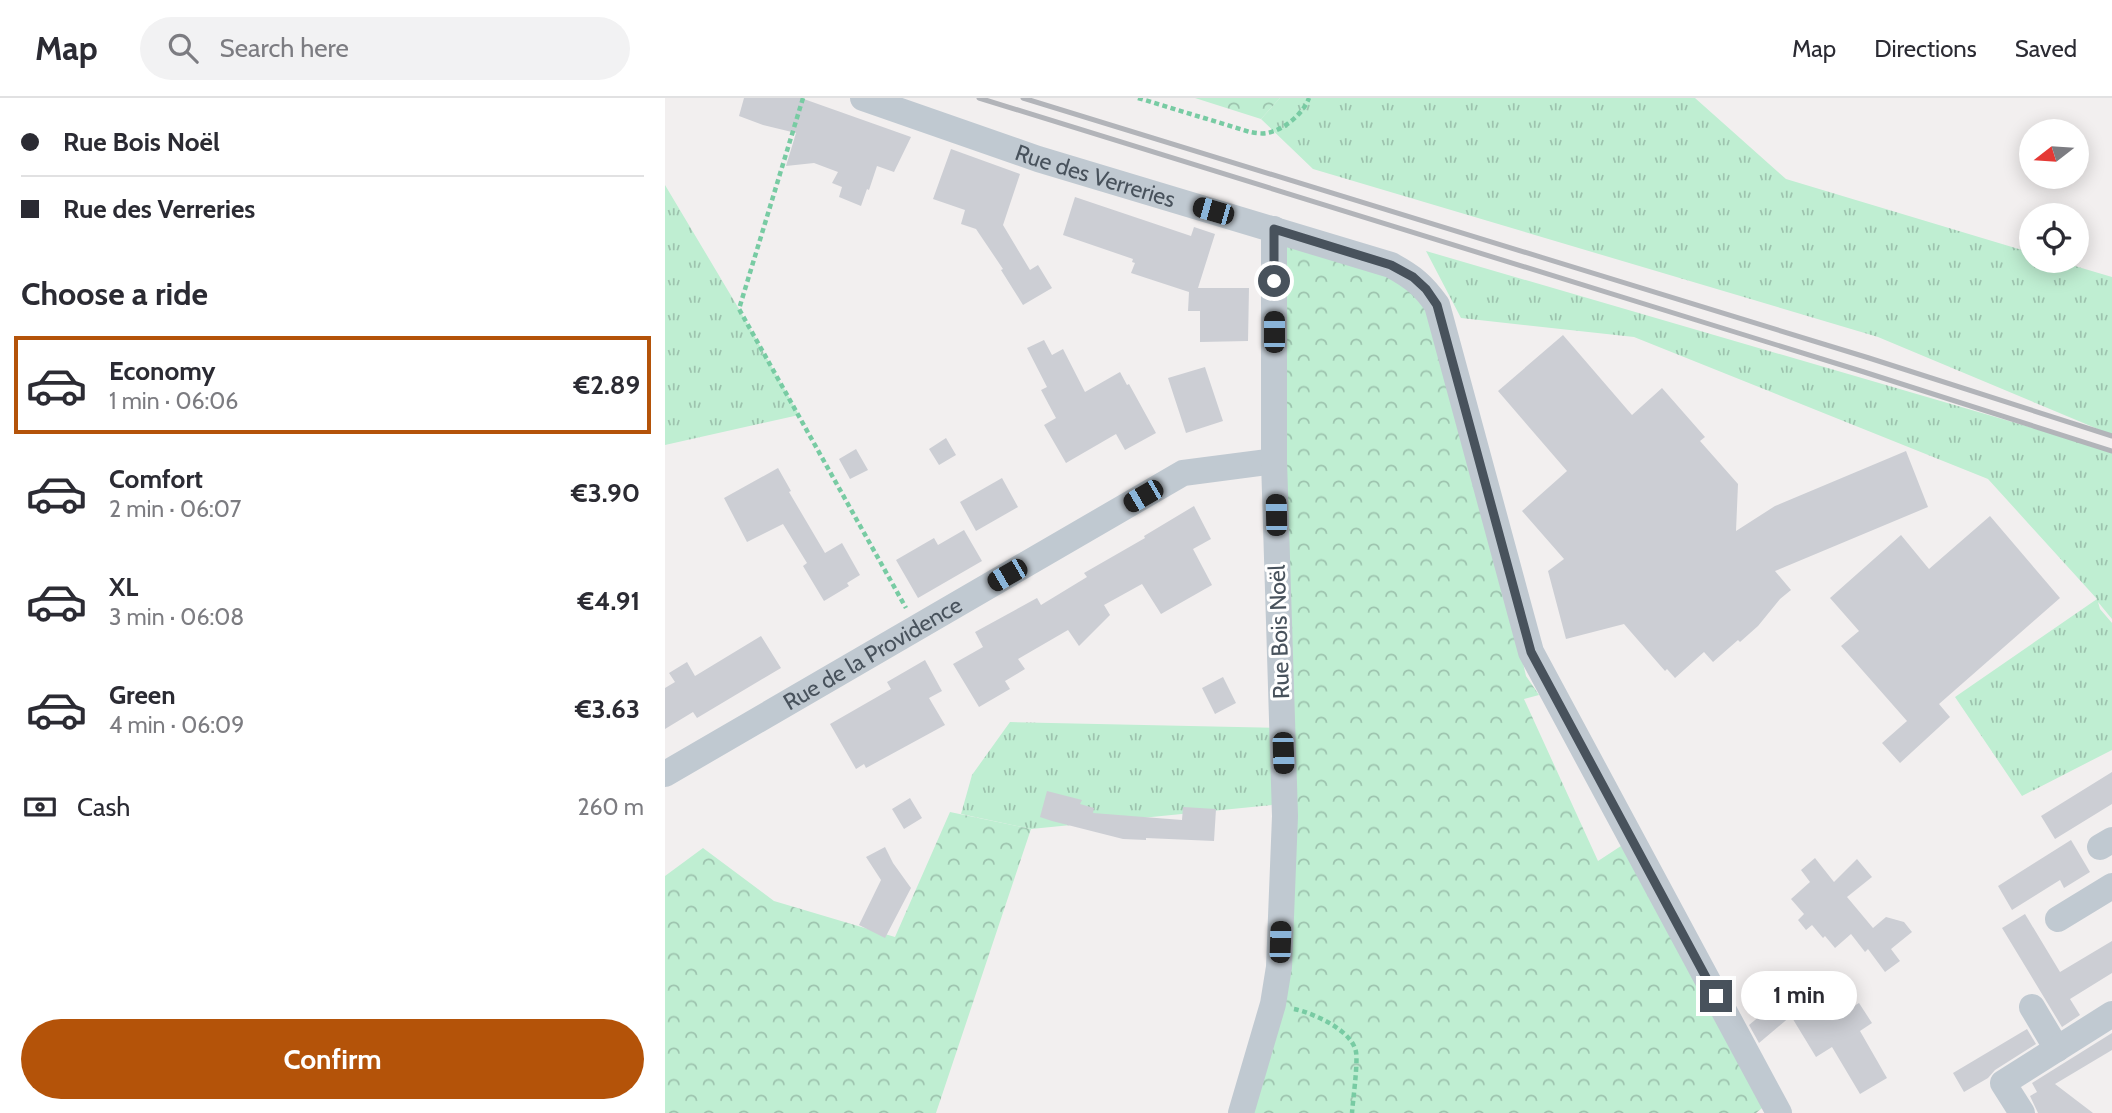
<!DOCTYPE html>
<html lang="en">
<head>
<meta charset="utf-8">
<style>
  :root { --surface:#fff; --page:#f2f2f3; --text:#2b2b33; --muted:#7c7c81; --line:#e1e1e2; --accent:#b45309 }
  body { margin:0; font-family:Cabin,sans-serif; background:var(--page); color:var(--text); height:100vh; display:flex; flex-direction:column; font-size:26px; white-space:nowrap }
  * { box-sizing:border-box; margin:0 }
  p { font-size:23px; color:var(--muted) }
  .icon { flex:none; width:38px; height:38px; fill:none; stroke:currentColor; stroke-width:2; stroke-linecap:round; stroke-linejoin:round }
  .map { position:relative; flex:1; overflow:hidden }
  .drawer { display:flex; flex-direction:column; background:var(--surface); width:665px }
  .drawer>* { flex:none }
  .guide { display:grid; align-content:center; height:154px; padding:0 21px; background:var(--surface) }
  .needle { width:46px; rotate:253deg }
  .fabs { position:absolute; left:1354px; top:21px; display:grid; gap:14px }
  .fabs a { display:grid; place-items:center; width:70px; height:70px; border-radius:50%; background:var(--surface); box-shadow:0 4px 18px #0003; font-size:35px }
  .end { position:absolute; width:32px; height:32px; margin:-16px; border:9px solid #48525c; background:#fff; box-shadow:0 0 0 4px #fff }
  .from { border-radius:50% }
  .bubble { position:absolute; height:49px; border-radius:24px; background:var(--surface); box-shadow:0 4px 18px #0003; font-size:23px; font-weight:700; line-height:49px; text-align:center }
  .car { position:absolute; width:21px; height:42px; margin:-21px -10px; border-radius:9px; box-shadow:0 0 5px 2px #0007; background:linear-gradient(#222 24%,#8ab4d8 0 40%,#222 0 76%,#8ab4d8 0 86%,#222 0) }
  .guide b { display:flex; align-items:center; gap:24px; height:66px; font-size:26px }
  .guide b+b { border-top:2px solid var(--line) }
  .guide i { width:18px; height:18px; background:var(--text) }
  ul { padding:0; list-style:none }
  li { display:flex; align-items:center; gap:21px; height:98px; margin:0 14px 10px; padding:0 7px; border:4px solid transparent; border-radius:0px }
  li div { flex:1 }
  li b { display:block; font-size:26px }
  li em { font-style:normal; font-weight:700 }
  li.current { border-color:var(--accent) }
  li>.icon { width:63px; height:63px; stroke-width:1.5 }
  h2 { padding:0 21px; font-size:32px; line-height:84px }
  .pay { display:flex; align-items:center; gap:18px; height:77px; padding:0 21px; font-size:26px }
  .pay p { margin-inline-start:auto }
  .action { display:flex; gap:14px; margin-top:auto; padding:14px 21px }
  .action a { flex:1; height:80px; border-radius:42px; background:var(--accent); color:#fff; font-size:28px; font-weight:700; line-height:80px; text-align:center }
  header { display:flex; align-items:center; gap:42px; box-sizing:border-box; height:98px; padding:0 35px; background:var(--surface); border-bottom:2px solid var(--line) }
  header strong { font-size:33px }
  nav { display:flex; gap:38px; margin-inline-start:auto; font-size:24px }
  .search { width:490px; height:63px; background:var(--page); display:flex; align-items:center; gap:18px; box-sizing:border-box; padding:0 24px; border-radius:38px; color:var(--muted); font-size:26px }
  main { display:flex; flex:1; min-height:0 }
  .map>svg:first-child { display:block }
  .grass { fill:url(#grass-tufts) }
  .forest { fill:url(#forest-crowns) }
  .building { fill:#ccced4 }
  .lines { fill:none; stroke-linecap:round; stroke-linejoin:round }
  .path { stroke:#78cba3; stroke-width:4.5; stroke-dasharray:5 3.5; stroke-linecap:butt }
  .street { stroke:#c0c9d1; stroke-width:26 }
  .rail { stroke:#b2b4b9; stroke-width:5 }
  .route { stroke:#48525c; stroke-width:9 }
  .labels { text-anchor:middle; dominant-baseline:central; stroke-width:6; stroke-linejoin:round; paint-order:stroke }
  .street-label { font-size:23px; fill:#48525c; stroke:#fff }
</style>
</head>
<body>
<header>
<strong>Map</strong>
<div class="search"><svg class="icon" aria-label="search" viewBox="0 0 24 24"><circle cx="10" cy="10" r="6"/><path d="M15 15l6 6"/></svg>Search here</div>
<nav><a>Map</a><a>Directions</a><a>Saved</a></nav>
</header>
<main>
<section class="drawer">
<div class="guide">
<b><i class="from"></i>Rue Bois Noël</b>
<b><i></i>Rue des Verreries</b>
</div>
<h2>Choose a ride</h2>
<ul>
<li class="current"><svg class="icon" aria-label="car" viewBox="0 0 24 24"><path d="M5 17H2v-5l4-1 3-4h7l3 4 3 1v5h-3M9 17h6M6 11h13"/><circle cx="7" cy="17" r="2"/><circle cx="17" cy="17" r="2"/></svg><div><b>Economy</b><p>1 min · 06:06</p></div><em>€2.89</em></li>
<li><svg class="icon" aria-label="car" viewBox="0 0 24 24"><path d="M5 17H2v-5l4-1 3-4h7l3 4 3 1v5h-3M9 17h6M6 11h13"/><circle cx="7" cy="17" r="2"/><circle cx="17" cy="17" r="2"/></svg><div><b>Comfort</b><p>2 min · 06:07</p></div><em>€3.90</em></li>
<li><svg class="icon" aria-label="car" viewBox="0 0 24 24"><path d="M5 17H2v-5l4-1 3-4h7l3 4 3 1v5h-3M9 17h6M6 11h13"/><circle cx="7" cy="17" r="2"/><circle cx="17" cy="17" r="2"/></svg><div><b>XL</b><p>3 min · 06:08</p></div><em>€4.91</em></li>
<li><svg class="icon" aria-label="car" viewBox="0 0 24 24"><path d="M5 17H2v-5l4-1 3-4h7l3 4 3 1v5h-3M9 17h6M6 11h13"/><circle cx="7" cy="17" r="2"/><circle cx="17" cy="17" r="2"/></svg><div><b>Green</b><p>4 min · 06:09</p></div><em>€3.63</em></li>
</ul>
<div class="pay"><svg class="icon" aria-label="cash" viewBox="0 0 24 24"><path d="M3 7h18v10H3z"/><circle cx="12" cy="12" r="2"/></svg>Cash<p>260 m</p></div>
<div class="action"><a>Confirm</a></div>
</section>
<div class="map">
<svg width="1447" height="1015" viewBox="0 0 1447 1015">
  <defs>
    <pattern id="grass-tufts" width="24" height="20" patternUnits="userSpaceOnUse" patternTransform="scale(1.75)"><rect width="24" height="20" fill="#bfeed2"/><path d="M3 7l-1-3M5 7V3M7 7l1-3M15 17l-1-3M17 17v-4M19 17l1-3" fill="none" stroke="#9dc3ae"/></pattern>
    <pattern id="forest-crowns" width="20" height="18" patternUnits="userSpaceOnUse" patternTransform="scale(1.75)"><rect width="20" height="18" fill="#bfeed2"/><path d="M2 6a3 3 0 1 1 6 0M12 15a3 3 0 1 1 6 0" fill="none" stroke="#9dc3ae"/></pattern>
  </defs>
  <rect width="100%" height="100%" fill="#f2efef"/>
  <path class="grass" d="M 615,0 L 1030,0 L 1121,81 L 1367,155 L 1367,163 L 1393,163 L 1447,179 L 1447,337 L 1213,239 L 648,71 L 596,21 Z
    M 0,87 L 74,211 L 134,317 L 0,347 Z
    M 761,153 L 1447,353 L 1447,521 L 1433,504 L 1435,511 L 1447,525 L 1447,652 L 1357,698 L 1290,599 L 1432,501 L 1323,381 L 969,239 L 796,220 Z
    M 345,624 L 617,630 L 626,705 L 366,731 L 296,716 L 307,677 Z"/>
  <path class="forest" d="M 530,0 L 615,0 L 596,21 Z
    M 609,131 L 761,191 L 803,323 L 861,578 L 874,597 L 859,601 L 933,763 L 956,748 L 1107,1002 L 1091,1015 L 576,1015 L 608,906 Z
    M 285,714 L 366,731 L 271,1015 L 0,1015 L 0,778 L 38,750 L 109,803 L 230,839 Z"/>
  <path class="building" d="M 79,0 L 136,0 L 246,39 L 229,74 L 212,68 L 204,92 L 202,91 L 196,108 L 174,99 L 177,89 L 167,85 L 173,74 L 149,65 L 121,68 L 131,35 L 98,27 L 74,18 Z
    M 286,51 L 355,76 L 338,127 L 365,172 L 373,167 L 387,190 L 358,207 L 336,172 L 338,171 L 311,131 L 296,126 L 300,112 L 268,101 Z
    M 410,99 L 526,138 L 529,129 L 550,136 L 533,190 L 584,190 L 583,243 L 535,244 L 535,213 L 523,213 L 524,194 L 466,175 L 470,165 L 467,164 L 468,161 L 398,137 Z
    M 898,237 L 967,317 L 997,290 L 1040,339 L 1035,343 L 1073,386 L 1071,433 L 1110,408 L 1241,353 L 1263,409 L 1110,473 L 1126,492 L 1115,501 L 1093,528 L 1075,544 L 1073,542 L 1048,564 L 1039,554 L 1010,580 L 1002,571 L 1000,573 L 959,526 L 901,541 L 883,473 L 899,461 L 857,413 L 902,373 L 833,293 Z
    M 379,242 L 387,257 L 398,251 L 420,294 L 455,274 L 462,287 L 464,286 L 491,335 L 460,352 L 451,336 L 401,365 L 379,327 L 391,320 L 376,292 L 382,289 L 362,250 Z
    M 540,269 L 558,323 L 521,335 L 503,280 Z
    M 281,340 L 291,357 L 274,367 L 264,351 Z
    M 191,351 L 203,372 L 185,381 L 174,361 Z
    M 113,370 L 126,393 L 124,394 L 160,455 L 177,445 L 195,477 L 182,485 L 184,488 L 159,503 L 138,468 L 142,465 L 118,426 L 82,444 L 59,400 Z
    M 337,380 L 353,409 L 311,433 L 295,404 Z
    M 529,408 L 546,441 L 528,451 L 547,487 L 496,516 L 477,486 L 439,507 L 445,517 L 414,548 L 403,532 L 353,561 L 360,571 L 340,583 L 345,591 L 314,609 L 288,566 L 318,549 L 310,534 L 372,500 L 376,507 L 422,479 L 419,475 L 480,440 L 479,438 Z
    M 1325,418 L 1395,500 L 1274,606 L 1285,619 L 1235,665 L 1217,645 L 1242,623 L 1176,548 L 1194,533 L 1165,500 L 1236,437 L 1264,471 Z
    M 299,432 L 317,463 L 253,500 L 231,462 L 269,440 L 273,447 Z
    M 96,538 L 116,570 L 32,620 L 28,614 L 0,631 L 0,590 L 10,584 L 4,575 L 22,564 L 30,578 Z
    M 260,562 L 277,593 L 264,600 L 280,627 L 201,670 L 199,666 L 191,671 L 165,626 L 226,591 L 222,584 Z
    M 558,579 L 571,605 L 550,616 L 537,590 Z
    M 1447,674 L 1447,706 L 1390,741 L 1376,718 Z
    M 382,693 L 417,702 L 415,706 L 429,710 L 428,715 L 517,722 L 518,709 L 551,711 L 549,743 L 481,740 L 481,742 L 458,741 L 387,723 L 375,719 Z
    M 245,700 L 257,720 L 239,731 L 227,711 Z
    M 1406,742 L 1425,774 L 1399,790 L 1395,782 L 1347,812 L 1333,788 Z
    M 220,749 L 228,765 L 246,790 L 220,840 L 194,827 L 216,782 L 201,759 Z
    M 1150,760 L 1169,784 L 1192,761 L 1207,779 L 1182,799 L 1208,830 L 1221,819 L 1239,824 L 1247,834 L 1226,851 L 1235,863 L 1220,874 L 1203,851 L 1200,854 L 1186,836 L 1170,850 L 1160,838 L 1158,840 L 1147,827 L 1141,832 L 1133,822 L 1139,816 L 1126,801 L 1145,784 L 1136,772 Z
    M 1360,816 L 1395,874 L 1447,843 L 1447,875 L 1405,901 L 1415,917 L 1397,929 L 1337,830 Z
    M 1142,887 L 1169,920 L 1194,905 L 1207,925 L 1195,933 L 1222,980 L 1195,996 L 1167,949 L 1151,959 L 1126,918 L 1094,945 L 1084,927 L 1125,893 L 1129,897 Z
    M 1362,931 L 1371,946 L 1330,972 L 1323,980 L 1299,994 L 1288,975 Z
    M 1447,935 L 1447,952 L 1390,986 L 1428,1015 L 1373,1015 L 1365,998 L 1372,994 L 1367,985 Z"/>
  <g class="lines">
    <path class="path" d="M 138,0 L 74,211 L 241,510
      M 473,0 L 585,34 C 590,35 597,36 602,35 C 619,32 638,16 644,0
      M 629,911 C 648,915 687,932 691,954 C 693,966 688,1001 687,1015"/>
    <g class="street">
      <path id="s1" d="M 198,0 L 373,61 L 726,167 C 748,179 758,187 772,207 L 866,554 L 1114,1015"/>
      <path id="s2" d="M 0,676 L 518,375 L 609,363"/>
      <path d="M 1435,749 L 1447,742"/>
      <path d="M 1393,821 L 1447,788"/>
      <path d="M 1367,909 L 1392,951"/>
      <path d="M 576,1015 L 608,906 L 614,869 L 620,718 L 609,363 L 609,131"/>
      <path d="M 1357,1015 L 1338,985 L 1447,916"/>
    </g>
    <path class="rail" d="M 314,0 L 1199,274 L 1447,353
      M 358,0 L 1204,260 L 1447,338"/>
  </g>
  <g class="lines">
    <path class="route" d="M 609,183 L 609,131 L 726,167 L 748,179 L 761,191 L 772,207 L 866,554 L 1051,898"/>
  </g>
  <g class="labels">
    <g class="street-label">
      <text stroke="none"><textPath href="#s1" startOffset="245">Rue des Verreries</textPath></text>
      <text transform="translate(614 534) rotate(-92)">Rue Bois Noël</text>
      <text stroke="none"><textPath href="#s2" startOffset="240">Rue de la Providence</textPath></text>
    </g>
  </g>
</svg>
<div class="fabs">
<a><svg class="needle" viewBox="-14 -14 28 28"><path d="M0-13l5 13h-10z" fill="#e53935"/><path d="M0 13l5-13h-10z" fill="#7c7c81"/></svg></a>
<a><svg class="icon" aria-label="locate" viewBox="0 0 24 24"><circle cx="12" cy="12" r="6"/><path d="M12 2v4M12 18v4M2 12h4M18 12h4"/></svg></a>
</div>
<i class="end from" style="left:609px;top:183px"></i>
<i class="end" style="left:1051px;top:898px"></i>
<div class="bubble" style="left:1076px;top:873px;width:116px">1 min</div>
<i class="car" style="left:548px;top:113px;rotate:286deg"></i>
<i class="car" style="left:609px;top:234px;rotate:0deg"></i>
<i class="car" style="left:478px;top:398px;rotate:240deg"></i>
<i class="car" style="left:611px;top:417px;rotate:359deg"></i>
<i class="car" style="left:342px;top:477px;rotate:240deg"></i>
<i class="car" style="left:618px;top:655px;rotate:178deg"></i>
<i class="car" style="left:615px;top:844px;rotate:2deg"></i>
</div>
</main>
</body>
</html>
